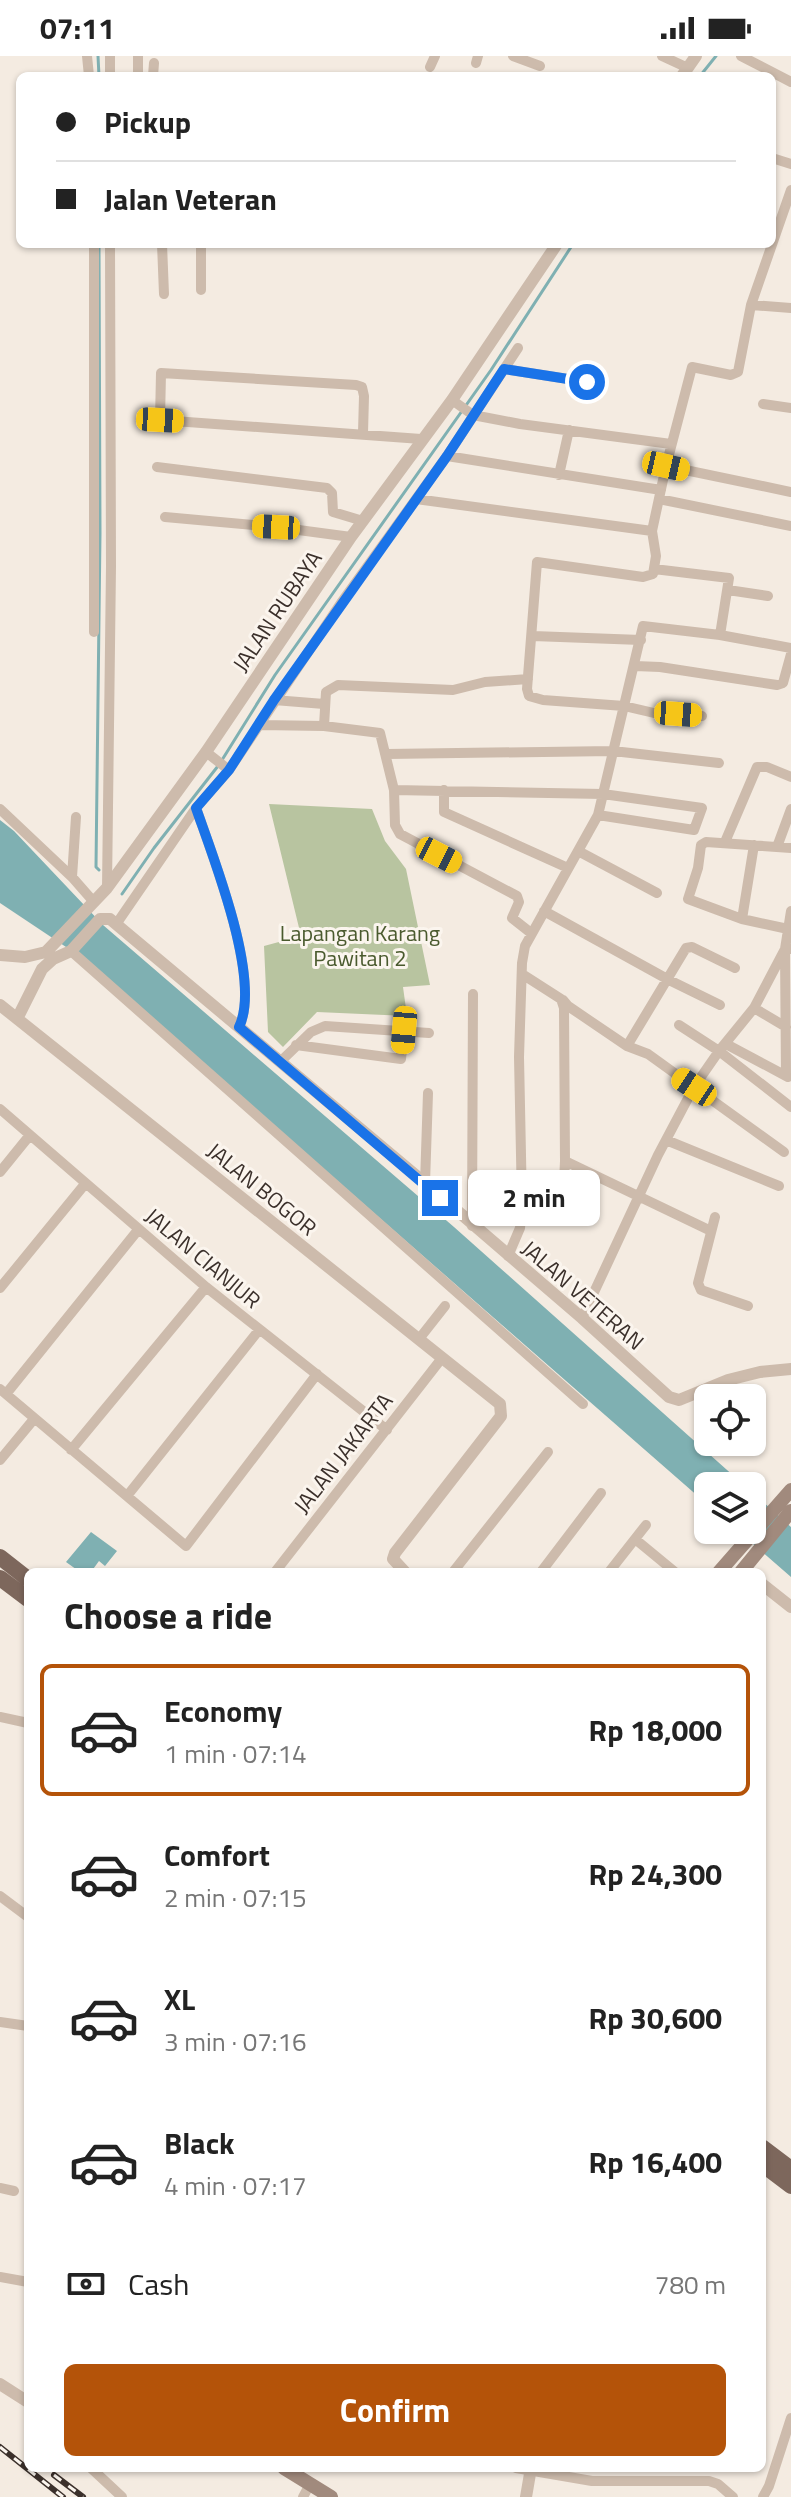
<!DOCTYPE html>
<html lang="en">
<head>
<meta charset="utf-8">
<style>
  :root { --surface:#fff; --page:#f6f6f6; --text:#222; --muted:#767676; --line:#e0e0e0; --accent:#b45309 }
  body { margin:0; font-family:"Titillium Web",sans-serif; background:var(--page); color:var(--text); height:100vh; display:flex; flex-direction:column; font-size:30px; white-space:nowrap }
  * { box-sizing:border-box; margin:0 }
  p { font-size:26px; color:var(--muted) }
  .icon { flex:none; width:44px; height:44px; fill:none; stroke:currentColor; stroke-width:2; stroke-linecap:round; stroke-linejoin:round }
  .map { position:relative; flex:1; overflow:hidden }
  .side { position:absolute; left:24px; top:1512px; width:742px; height:904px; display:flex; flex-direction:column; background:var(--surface); border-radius:12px; box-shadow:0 2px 6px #0004 }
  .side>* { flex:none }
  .guide { position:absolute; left:16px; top:16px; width:760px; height:176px; border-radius:12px; box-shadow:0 2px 6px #0004; display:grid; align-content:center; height:176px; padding:0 40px; background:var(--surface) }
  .controls { position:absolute; left:694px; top:1328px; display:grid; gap:16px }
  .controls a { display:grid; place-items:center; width:72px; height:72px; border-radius:12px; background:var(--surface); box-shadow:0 2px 6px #0004; font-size:40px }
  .end { position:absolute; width:36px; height:36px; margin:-18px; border:10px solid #1a73e8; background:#fff; box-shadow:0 0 0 4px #fff }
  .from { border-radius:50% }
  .bubble { position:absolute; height:56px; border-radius:12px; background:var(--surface); box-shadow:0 2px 6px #0004; font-size:26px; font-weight:700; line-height:56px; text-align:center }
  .car { position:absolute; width:24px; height:48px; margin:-24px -12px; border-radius:10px; box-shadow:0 0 6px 2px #0007; background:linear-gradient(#f5c518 24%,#345 0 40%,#f5c518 0 76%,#345 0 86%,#f5c518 0) }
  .guide b { display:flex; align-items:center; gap:28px; height:76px; font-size:30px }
  .guide b+b { border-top:2px solid var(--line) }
  .guide i { width:20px; height:20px; background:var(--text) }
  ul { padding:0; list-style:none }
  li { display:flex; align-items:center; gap:24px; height:132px; margin:0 16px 12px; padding:0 24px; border:4px solid transparent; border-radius:12px }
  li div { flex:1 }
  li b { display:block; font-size:30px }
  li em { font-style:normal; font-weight:700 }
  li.selected { border-color:var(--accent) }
  li>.icon { width:72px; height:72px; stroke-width:1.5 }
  h2 { padding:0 40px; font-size:36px; line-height:96px }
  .pay { display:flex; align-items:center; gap:20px; height:88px; padding:0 40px; font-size:30px }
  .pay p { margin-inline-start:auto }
  .primary-button { display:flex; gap:16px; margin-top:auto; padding:16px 40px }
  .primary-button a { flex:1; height:92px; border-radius:12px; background:var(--accent); color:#fff; font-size:32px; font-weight:700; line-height:92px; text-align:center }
  .status { display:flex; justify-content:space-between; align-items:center; height:56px; padding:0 40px; background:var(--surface); direction:ltr }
  .status svg { height:22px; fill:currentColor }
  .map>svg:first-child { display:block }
  .green { fill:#b8c4a0 }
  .water { fill:#7fb0b2 }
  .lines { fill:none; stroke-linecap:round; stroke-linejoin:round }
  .stream { stroke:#7fb0b2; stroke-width:3 }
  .minor { stroke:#cdbbac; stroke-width:10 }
  .tertiary { stroke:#cdbbac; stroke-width:12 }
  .secondary { stroke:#a18a7d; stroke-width:14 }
  .primary { stroke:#7d675c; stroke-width:16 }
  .rail-casing { stroke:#3b302b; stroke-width:6 }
  .rail { stroke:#fbf5ee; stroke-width:3; stroke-dasharray:9; stroke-linecap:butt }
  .route { stroke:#1a73e8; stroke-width:10 }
  .labels { text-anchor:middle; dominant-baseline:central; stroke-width:6; stroke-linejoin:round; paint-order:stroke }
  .street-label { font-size:22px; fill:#3b302b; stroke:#fbf5ee }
  .park-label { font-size:22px; fill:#4a5a2e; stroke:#fbf5ee }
</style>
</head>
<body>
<div class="status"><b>07:11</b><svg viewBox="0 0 49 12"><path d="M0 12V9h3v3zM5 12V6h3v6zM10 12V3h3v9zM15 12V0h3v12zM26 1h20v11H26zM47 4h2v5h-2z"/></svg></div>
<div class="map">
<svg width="791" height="2441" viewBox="0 0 791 2441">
  <rect width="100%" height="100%" fill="#f4ebe1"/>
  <path class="green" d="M 269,748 L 372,753 L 385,785 L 406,813 L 430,929 L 403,931 L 407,960 L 317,956 L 283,991 L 268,976 L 264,890 L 301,880 Z"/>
  <path class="water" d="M 0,764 L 14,775 L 103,869 L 454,1171 L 745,1430 L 708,1430 L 708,1449 L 81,901 L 0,847 Z
    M 752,1436 L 791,1471 L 791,1521 L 737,1474 L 752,1474 Z
    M 91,1476 L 117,1495 L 105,1510 L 99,1505 L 91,1516 L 80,1516 L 66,1506 Z"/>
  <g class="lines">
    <path class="stream" d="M 98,0 L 99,20
      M 700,20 L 716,0
      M 222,704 L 275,619 L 491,314 L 573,188
      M 99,814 L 96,811 L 100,477 L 99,188
      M 122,838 L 154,792 L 218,710"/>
    <path class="minor" d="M 87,0 L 89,20
      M 513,0 L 540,10
      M 662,0 L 688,12
      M 741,0 L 791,26
      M 476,7 L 478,0
      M 430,11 L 435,0
      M 110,20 L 110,0
      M 138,20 L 138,0
      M 153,20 L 154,7
      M 772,102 L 791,108
      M 162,188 L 164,238
      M 201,188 L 201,234
      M 751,249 L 791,252
      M 504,313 L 587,326
      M 452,344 L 473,359 L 520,368 L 671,388
      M 763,348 L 791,352
      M 363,377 L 364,340 L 362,331 L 356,329 L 161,317 L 160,364 L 421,383
      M 447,400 L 661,434
      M 666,410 L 791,436
      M 157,411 L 327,432 L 332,437 L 333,456 L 363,465
      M 559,419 L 569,374
      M 416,443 L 652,475
      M 659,443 L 791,470
      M 165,461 L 276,471 L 351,481
      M 654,513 L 729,522 L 720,579
      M 728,534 L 768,540
      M 94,576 L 94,188
      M 533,580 L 641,584
      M 635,610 L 660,611 L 777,629 L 783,627 L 791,598
      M 274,644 L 324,648
      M 702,660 L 654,657 L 624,650 L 543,644 L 529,640 L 527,633 L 537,506 L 643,521 L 653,518 L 656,500 L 652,475 L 666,410 L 692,311 L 731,319 L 738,316 L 751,249 L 791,134
      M 260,669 L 324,670 L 380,677 L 394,734 L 395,769 L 400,778 L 517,840 L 519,846 L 512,862 L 531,877
      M 324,670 L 326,636 L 338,629 L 453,634 L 485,626 L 528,623
      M 206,696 L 229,714
      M 387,698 L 613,695 L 719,707
      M 394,734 L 603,738 L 702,752 L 694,774 L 598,759
      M 444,734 L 444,756 L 568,812
      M 196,752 C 213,801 262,924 239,971
      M 0,753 L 72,821 L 93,845
      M 725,786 L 757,711 L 767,711 L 791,721
      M 777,791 L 791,753
      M 580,796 L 657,837
      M 72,821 L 76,761
      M 107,832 L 111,510 L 110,188
      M 544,855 L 669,924 L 720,949
      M 742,863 L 754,789
      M 117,867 L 196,752 L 229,714 L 341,547 L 447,400 L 518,292
      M 788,873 L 742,863 L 688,843 L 698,812 L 701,789 L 706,786 L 791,792
      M 71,895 L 583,1348
      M 735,912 L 692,891 L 686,892 L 627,990 L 648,998 L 784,1096
      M 522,918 L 561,943 L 564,952 L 565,1105 L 564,1126 L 561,1130 L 523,1125
      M 563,944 L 568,950 L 627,990
      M 754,952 L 786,971
      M 679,969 L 719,995 L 791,1051
      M 726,988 L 788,1021
      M 296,989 L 401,1003 L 404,974
      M 281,1005 L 311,976 L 325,970 L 429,977
      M 786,1020 L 785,893 L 791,855
      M 0,1053 L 206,1231 L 387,1374
      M 666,1084 L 779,1130
      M 565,1105 L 711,1175
      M 0,1116 L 30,1079
      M 425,1127 L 428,1037
      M 715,1161 L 698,1227 L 701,1234 L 748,1250
      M 472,1170 L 473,938
      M 508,1200 L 520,1172 L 522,1148 L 519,1001 L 522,907 L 525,890 L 598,759 L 643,570 L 720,579 L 791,592
      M 0,1232 L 85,1128
      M 582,1262 L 658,1099 L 694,1031 L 719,995 L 754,952 L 785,893 L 791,893
      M 419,1283 L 445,1250
      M 0,1333 L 186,1490 L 317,1318
      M 6,1338 L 138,1174
      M 71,1394 L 206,1231
      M 0,1404 L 34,1363
      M 127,1440 L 259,1274
      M 635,1483 L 675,1516
      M 275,1516 L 442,1302
      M 453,1516 L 548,1396
      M 541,1516 L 601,1437
      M 609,1516 L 646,1469
      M 0,1661 L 28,1667
      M 0,1840 L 28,1861
      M 0,1966 L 28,1970
      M 0,2132 L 14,2135
      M 0,2221 L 28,2226
      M 91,2412 L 122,2441
      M 516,2412 L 592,2425 L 709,2425 L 718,2428 L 733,2441
      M 303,2441 L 310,2428
      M 763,2441 L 769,2430 L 791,2362"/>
    <path class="tertiary" d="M 682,20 L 696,0
      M 0,899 L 25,901 L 46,896 L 107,832 L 206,696 L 351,481 L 452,344 L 557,188
      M 0,949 L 500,1348 L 501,1360 L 395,1497 L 393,1503 L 405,1516
      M 18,961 L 42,913 L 53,903 L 71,895 L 100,863 L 110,863 L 425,1127 L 582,1262 L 669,1341 L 679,1344 L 728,1324 L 760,1316 L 791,1313
      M 762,1528 L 791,1551
      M 0,2328 L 28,2346
      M 526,2441 L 531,2412"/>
    <path class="secondary" d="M 719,1516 L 791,1434
      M 741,1516 L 791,1455
      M 284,2412 L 331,2441"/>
    <path class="primary" d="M 0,1501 L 28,1523
      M 0,1522 L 28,1543
      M 762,2091 L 791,2113
      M 762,2108 L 791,2130"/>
    <defs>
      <path id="rail" d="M 0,2391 L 63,2441
        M 54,2419 L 83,2441"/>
    </defs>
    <use href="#rail" class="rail-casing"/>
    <use href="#rail" class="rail"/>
  </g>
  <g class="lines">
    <path class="route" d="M 440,1142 L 239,971 C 262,924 213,801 196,752 L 229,714 L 274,644 L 447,400 L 504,313 L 587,326"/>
  </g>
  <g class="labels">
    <g class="street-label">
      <text transform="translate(277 555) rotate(-56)">JALAN RUBAYA</text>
      <text transform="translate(262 1133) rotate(39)">JALAN BOGOR</text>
      <text transform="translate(203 1202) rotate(40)">JALAN CIANJUR</text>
      <text transform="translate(583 1239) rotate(41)">JALAN VETERAN</text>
      <text transform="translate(343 1397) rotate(-52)">JALAN JAKARTA</text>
    </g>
    <g class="park-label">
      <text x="360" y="877">Lapangan Karang<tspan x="360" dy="25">Pawitan 2</tspan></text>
    </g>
  </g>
</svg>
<div class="controls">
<a><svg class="icon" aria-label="locate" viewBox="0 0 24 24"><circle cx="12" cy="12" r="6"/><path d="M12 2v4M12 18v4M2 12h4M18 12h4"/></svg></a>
<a><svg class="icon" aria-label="layers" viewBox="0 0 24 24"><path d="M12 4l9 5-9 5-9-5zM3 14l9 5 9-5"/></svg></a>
</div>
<i class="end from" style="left:587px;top:326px"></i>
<i class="end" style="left:440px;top:1142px"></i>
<div class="bubble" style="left:468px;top:1114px;width:132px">2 min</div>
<i class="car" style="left:160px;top:364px;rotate:93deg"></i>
<i class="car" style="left:666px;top:410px;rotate:103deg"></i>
<i class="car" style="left:276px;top:471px;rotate:273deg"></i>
<i class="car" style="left:678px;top:658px;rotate:94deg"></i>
<i class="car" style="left:439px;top:799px;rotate:117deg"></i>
<i class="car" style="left:404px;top:974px;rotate:185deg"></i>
<i class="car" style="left:694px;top:1031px;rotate:303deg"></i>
<div class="guide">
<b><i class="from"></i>Pickup</b>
<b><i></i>Jalan Veteran</b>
</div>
<section class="side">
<h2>Choose a ride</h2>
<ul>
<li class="selected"><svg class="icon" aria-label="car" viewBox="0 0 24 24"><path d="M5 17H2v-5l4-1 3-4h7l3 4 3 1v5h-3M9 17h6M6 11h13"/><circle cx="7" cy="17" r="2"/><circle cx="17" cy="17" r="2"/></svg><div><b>Economy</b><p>1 min · 07:14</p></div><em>Rp 18,000</em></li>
<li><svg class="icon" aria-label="car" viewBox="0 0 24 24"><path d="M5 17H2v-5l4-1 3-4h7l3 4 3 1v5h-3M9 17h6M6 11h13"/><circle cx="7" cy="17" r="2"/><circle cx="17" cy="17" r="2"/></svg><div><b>Comfort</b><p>2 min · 07:15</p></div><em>Rp 24,300</em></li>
<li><svg class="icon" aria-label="car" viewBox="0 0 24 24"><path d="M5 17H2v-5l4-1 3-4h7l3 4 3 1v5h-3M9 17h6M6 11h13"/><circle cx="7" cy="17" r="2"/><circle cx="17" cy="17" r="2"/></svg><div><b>XL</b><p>3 min · 07:16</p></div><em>Rp 30,600</em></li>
<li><svg class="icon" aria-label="car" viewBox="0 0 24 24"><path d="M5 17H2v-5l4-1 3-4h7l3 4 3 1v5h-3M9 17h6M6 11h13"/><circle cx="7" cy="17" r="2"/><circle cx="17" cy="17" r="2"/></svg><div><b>Black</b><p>4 min · 07:17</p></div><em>Rp 16,400</em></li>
</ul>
<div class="pay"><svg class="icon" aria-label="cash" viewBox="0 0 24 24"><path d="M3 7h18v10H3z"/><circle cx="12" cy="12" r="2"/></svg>Cash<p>780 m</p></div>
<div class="primary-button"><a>Confirm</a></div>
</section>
</div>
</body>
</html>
